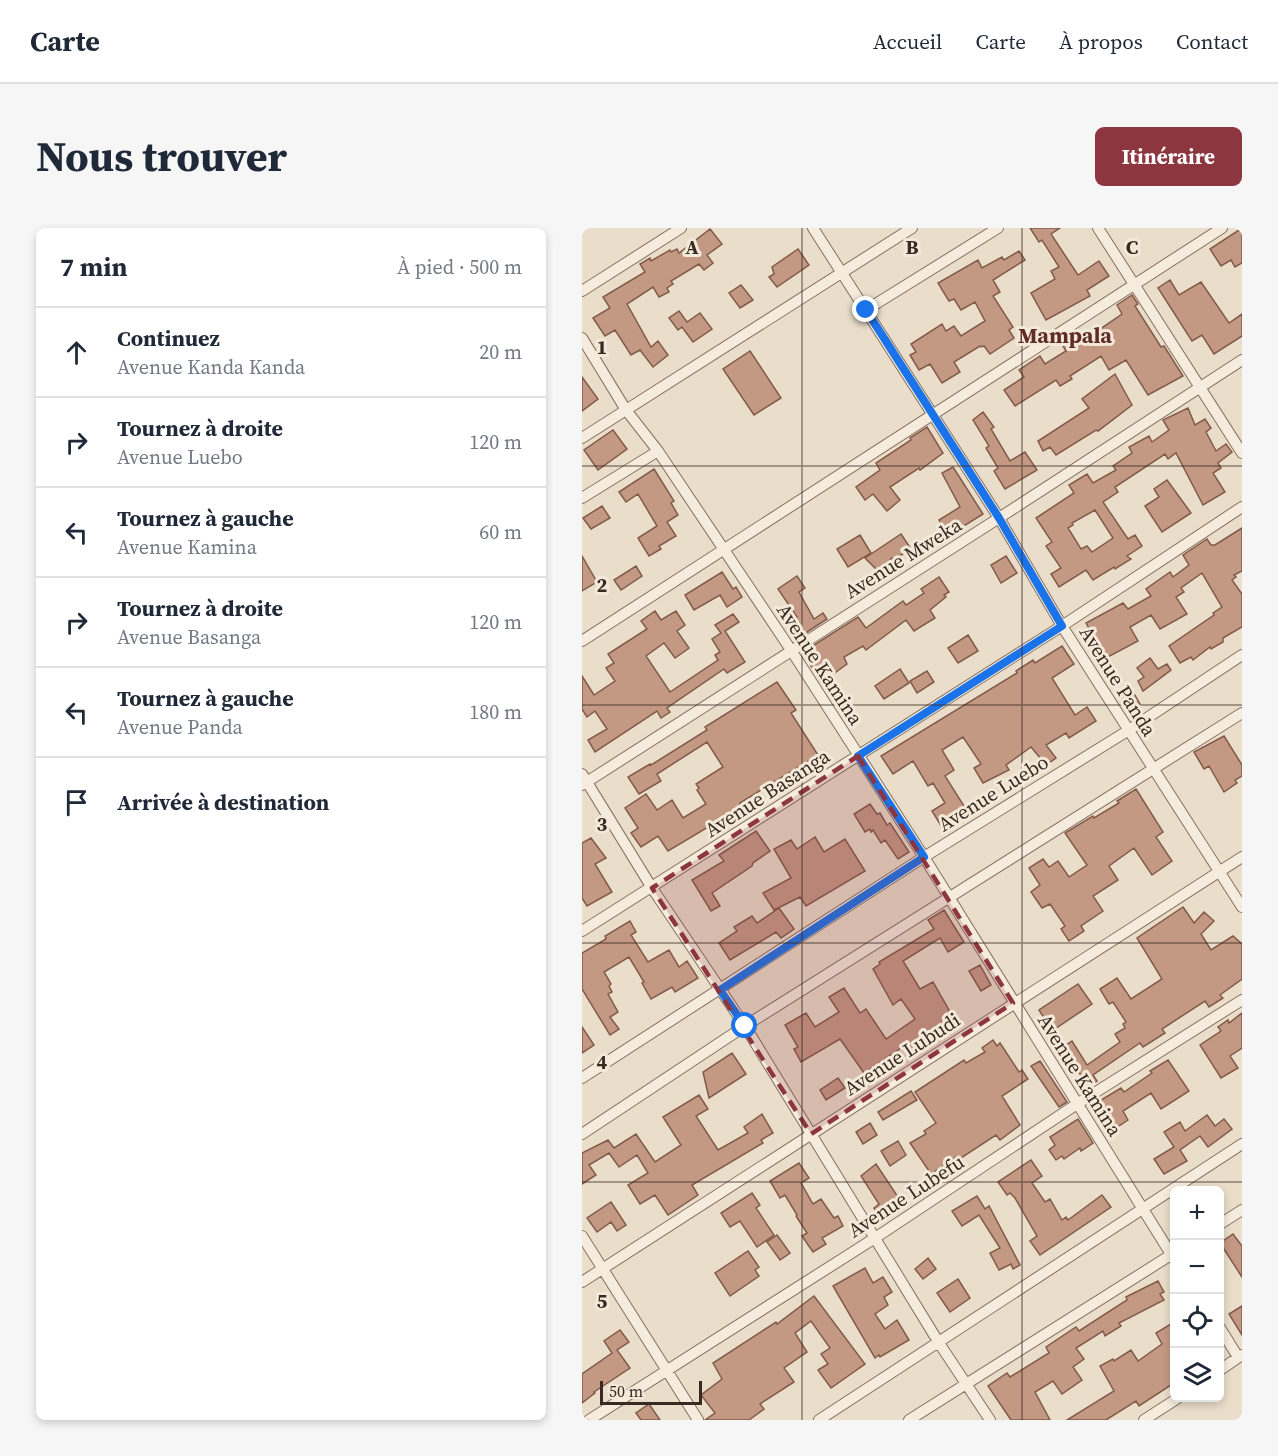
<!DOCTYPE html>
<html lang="fr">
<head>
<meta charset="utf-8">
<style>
	body { margin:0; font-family:"Source Serif 4",serif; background:#f6f6f7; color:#1f2937 }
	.controls { position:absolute; right:18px; bottom:18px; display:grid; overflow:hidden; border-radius:9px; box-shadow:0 3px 9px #0003 }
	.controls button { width:54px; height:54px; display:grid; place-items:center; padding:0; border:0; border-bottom:2px solid #e0e1e3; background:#fff; color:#1f2937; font:30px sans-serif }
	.scale { position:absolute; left:18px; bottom:15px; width:102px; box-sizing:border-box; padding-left:6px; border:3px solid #382a22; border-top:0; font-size:16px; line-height:21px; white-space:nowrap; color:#382a22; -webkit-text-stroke:4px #f3e9d9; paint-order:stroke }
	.stop { position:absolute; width:18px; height:18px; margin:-14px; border:4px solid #1a73e8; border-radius:50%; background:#fff }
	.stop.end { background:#1a73e8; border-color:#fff; box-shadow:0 2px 6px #0008 }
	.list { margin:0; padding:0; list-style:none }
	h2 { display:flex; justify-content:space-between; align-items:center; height:78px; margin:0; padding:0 24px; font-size:26px }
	h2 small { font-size:20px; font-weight:400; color:#747a83 }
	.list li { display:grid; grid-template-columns:39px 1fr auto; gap:18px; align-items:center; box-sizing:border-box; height:90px; padding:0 24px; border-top:2px solid #e0e1e3 }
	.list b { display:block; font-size:22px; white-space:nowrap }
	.list p { margin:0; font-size:20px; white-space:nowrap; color:#747a83 }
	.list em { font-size:20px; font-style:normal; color:#747a83 }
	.icon { flex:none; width:33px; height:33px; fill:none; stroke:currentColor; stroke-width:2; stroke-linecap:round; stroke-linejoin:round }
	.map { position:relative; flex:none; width:660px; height:1192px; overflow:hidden; border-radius:9px }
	header { display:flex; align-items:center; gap:36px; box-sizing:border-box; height:84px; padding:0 30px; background:#fff; border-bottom:2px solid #e0e1e3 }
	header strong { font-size:28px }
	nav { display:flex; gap:33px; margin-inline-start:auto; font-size:21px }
	.intro { display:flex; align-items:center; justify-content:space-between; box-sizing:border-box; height:144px; padding:0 36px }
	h1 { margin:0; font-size:42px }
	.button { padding:15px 27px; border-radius:9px; background:#8e363f; color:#fff; font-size:21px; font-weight:700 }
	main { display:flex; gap:36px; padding:0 36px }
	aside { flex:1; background:#fff; border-radius:9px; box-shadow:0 3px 9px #0003 }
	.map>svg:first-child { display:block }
	.building { fill:#c49984; stroke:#825a49; stroke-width:1.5; fill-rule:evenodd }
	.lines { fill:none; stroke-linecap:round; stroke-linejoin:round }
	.street-casing { stroke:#857160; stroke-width:12 }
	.street { stroke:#f6ecdd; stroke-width:10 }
	.route { stroke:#1a73e8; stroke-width:8 }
	.marked { fill:#8e363f; fill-opacity:0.2; stroke:#8e363f; stroke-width:4.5; stroke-dasharray:12 8; stroke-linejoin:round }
	.grid { fill:none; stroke:#382a22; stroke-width:1.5; stroke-opacity:0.55 }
	.labels { text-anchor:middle; stroke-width:6; stroke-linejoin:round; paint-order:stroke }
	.street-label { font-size:20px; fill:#382a22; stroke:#f3e9d9 }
	.quarter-label { font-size:22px; font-weight:bold; fill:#602d26; stroke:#f3e9d9 }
	.grid-label { font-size:20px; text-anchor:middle; font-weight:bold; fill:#382a22; stroke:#f3e9d9; stroke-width:6; stroke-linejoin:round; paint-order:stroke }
</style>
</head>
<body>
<header>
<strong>Carte</strong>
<nav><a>Accueil</a><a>Carte</a><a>À propos</a><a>Contact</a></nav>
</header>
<div class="intro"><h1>Nous trouver</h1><a class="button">Itinéraire</a></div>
<main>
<aside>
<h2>7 min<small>À pied · 500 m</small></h2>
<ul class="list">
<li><svg class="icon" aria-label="ahead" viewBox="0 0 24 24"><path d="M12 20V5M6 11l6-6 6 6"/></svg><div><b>Continuez</b><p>Avenue Kanda Kanda</p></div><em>20 m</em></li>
<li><svg class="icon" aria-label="right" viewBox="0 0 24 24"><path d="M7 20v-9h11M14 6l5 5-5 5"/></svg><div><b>Tournez à droite</b><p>Avenue Luebo</p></div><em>120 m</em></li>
<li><svg class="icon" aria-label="left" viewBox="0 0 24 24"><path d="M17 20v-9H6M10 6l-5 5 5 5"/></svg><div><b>Tournez à gauche</b><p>Avenue Kamina</p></div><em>60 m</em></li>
<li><svg class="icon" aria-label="right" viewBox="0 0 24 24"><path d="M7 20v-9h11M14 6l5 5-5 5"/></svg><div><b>Tournez à droite</b><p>Avenue Basanga</p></div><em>120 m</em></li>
<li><svg class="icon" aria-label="left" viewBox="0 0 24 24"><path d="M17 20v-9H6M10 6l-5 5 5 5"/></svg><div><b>Tournez à gauche</b><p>Avenue Panda</p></div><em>180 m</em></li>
<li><svg class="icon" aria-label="arrive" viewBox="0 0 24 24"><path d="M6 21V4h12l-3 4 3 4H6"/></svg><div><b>Arrivée à destination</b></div></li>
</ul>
</aside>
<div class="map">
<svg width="660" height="1192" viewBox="0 0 660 1192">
	<rect width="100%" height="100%" fill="#eadeca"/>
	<path class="building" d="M448 0H478L469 6 496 47 517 33 527 48 505 62 508 68 464 92 449 65 473 51 469 43 477 39 460 12 457 14Z
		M660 0V35L653 39 649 32 639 38 628 21Z
		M128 1 140 16 125 27 131 35 122 42 117 36 89 53 91 56 85 60 87 64 77 69 71 59 45 76 69 119 76 113 86 127 71 139 58 122 49 127 33 102 23 108 11 90 28 80 21 69 63 44 58 36 68 30 69 33 88 22 89 24 95 21 97 25Z
		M216 21 227 37 195 59 187 49 192 46 190 39Z
		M437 23 443 32 411 52 418 64 411 68 431 99 427 102 432 110 408 126 402 118 399 119 398 118 372 134 378 144 360 155 348 136 337 142 328 127 334 124 329 116 360 96 364 103 372 98 379 108 403 93 393 74 379 82 372 71 367 73 356 55 396 32 400 40 420 29 422 32Z
		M588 52 597 67 619 54 647 95 660 86V108L632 126 620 107 610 113 576 60Z
		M159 57 171 72 158 80 147 65Z
		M550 67 556 76 553 78 579 119 582 118 601 148 566 167 544 132 527 142 519 128 488 148 490 151 478 158 474 152 433 178 422 162 442 149 437 142 458 128 463 136 484 123 478 113 490 106 496 115 518 101 540 86 535 77Z
		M97 83 105 94 118 85 130 101 111 114 100 99 96 102 87 90Z
		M168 123 199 170 172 187 141 141Z
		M533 146 550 177 516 203 514 202 474 227 468 219 461 223 456 213 507 180 500 171Z
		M0 149 16 171 0 183Z
		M606 180 613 197 623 191 629 200 624 204 634 223 644 216 650 224 636 235 639 240 631 245 643 264 621 277 594 225 586 231 583 226 533 259 536 264 521 274 546 311 553 307 560 318 545 328 549 331 533 341 532 339 511 352 504 342 477 359 469 346 479 340 464 318 470 314 454 290 492 265 487 257 505 246 511 255 534 242 531 238 550 225 547 219 567 208 570 214 587 202 581 192ZM513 282 531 310 510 324 505 318 499 321 486 300 491 297 490 295Z
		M401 184 412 199 409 201 428 233 443 224 455 242 423 261 412 243 416 240 404 220 407 218 391 192Z
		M345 199 361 225 338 242 337 240 308 259 318 272 305 283 291 266 283 272 274 259 298 242 294 235 329 212 328 210Z
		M31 202 45 221 16 242 2 222Z
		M371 239 401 286 366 308 357 292 378 279 360 245Z
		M72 241 92 273 89 275 96 287 85 294 94 308 77 318 79 321 67 328 56 310 75 298 56 266 44 274 37 264Z
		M585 252 609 285 580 304 563 278 577 269 572 261Z
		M20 278 28 290 9 301 1 290Z
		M660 300V343L652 347 654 349 650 352 660 366V399L641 410V414L629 421 628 419 611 432 609 429 598 435 587 418 632 387 631 385 640 379 620 345 599 360 602 364 594 369 605 386 578 401 569 387 548 399 556 413 524 430 504 395 541 375 546 381 569 368 564 361 588 344 591 349 607 337 601 327 625 311 629 317H633Z
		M319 306 329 321 311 332 310 330 296 343 283 330Z
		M278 307 289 325 266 339 255 321Z
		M0 328 15 354 0 363Z
		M424 328 435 345 419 355 409 337Z
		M54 338 60 348 39 362 32 352Z
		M140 344 151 361 154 359 160 369 145 379 138 367 112 382 103 367Z
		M215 348 223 360 217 364 232 391 241 385 245 391 216 410 206 394 215 389 196 361Z
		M357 349 367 364 362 367 364 369 348 382 353 390 332 403 324 392 284 422 281 418 262 429 265 436 239 455 221 424 276 389 284 400 321 373 324 377 342 365 339 361Z
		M73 383 79 392 94 383 103 397 95 403 107 420 93 430 82 415 64 428 88 464 136 432 133 427 138 424 130 411 139 405 133 397 151 386 157 394 143 403 163 434 145 445 142 441 85 480 88 484 79 490 75 483 13 524 6 512 25 501 13 483 5 489 0 481V448L12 467 33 453 24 440 32 435 26 426 65 401 59 393Z
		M386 407 396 423 376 435 366 420Z
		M480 418 492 436 470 450 493 487 505 479 514 493 487 510 484 505 464 517 474 530 464 537 449 519 424 537 427 542 401 555 392 540 399 536 381 509 360 522 372 542 363 548 382 578 379 580 384 587 361 601 350 583 363 575 351 555 346 558 331 533 311 546 299 528 435 445 434 443 451 432 453 435Z
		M568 430 576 441 585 436 589 442 561 463 556 453 562 449 555 440Z
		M318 441 327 455 302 471 293 458Z
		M345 443 352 454 335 465 328 453Z
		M195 454 214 482 209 485 236 527 158 575 163 582 129 604 126 599 86 623 76 608 59 619 49 605 56 600 43 580 64 566 75 582 90 572 101 590 124 576 115 562 117 560 114 556 141 539 125 514 75 546 79 553 57 566 46 549 68 536 69 537 125 502 123 499Z
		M550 462 558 476 548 482 540 468Z
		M642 508 660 537V548L653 552 655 555 642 564 627 538 622 541 612 524Z
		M554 561 581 604 574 609 590 633 570 647 552 620 527 638 536 652 511 668 521 683 499 698 502 703 487 713 479 701 483 698 468 676 460 680 449 664 458 657 447 640 461 631 467 639 476 633 487 649 505 637 483 605 511 588 512 590 537 575 535 573Z
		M288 576 295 586 298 585 305 597 308 595 327 624 316 631 303 612 299 615 291 602 289 604 288 601 283 604 272 586Z
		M174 603 188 623 171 635 170 638 130 665 138 678 129 683 110 652 142 633 137 627Z
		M233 609 242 624 263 611 283 643 224 678 218 669 192 682 181 665 209 650 192 621 209 612 215 621Z
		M9 610 24 630 13 636 30 664 5 678 0 670V615Z
		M601 679 612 695 622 684 632 693 619 706 629 722 651 708 660 716V751L638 767 641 770 627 779 623 773 580 801 583 805 561 819 558 815 511 847 515 853 506 859 481 819 490 813 505 837 538 814 533 806 543 800 541 796 544 794 531 774 527 776 518 761 535 750 549 771 580 751 555 710Z
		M197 680 212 701 199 710 194 704 148 732 137 715 155 703 152 699 170 688 175 695Z
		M362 682 382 714 366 724 358 710 321 733 338 761 351 754 371 789 348 803 339 810 341 813 329 822 325 816 282 845 258 811 219 834 212 821 216 819 203 797 224 785 233 799 257 784 247 769 262 760 278 785 284 781 304 811 333 791 319 771 311 777 291 741 298 736 297 734 352 701 346 692Z
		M48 693 54 704 49 707 66 734 87 722 97 739 105 733 116 750 93 764 90 759 69 771 60 755 62 754 47 729 22 744 29 756 27 758 30 764 26 766 36 784 28 789 37 801 28 807 0 761V725L24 711 23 708Z
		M398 737 409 757 399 763 387 743Z
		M496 756 510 776 470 803 457 782Z
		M660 785V820L648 828 656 840 639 850 618 817 639 803 636 799 646 792 647 795Z
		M0 799 12 817 0 825Z
		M411 812 415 818 418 815 437 844 440 842 446 851 420 868 438 897 418 912 414 907 376 932 374 929 349 946 328 915 344 906 342 903 354 895 333 864 382 832 384 835 403 824 400 820Z
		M150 825 164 846 127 870 121 844Z
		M586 832 607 863 579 881 569 865 541 883 546 892 534 900 519 872 539 860 542 864 570 845 568 843Z
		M458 833 485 874 477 879 449 838Z
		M256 850 263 860 244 872 238 862Z
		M329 863 335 872 301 892 296 884Z
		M117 867 126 881 114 888 136 922 166 905 162 899 180 886 191 905 179 912 181 915 110 957 116 967 86 987 73 967 58 976 46 957 66 945 55 927 37 939 27 925 7 937 14 947 0 956V925L26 912 32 920 54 906 73 934 99 917 81 889Z
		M625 887 633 898 642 891 650 901 626 919 618 908 598 922 605 933 582 946 572 931 592 919 582 904 598 894 603 903Z
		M496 891 511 915 499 923 498 920 482 931 480 928 474 932 467 922 473 917 468 909Z
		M288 895 295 907 281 916 274 904Z
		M316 913 324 927 308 938 299 923Z
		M449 932 460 948 450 955 463 974 468 971 480 992 484 989 486 992 520 967 529 979 458 1027 448 1013 455 1008 433 970 428 965 425 967 416 954Z
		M217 935 227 950 219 955 231 976 239 971 252 990 256 988 261 998 240 1010 244 1016 231 1024 220 1008 225 1005 214 988 215 987 203 967 198 970 188 953Z
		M294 936 316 969 307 975 313 985 305 991 302 987 299 989 292 980 297 976 279 948Z
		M170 965 178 977 174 980 192 1007 175 1019 158 993 148 999 139 985Z
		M395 968 403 981 407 978 438 1037 431 1041 429 1036 417 1042 408 1025 418 1020 397 987 380 998 370 983Z
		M29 974 44 997 35 1003 29 994 15 1004 5 990Z
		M651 1006 660 1018V1049L638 1015Z
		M195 1007 208 1025 198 1032 185 1014Z
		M166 1023 177 1039 173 1042 177 1048 148 1068 133 1045Z
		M346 1030 354 1041 341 1051 333 1041Z
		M283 1040 291 1055 301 1049 310 1064 302 1069 306 1077 293 1086 303 1101 315 1092 327 1112 298 1129 297 1127 293 1130 251 1058Z
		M376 1051 388 1070 368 1084 355 1065Z
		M576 1053 582 1064 578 1066 582 1072 537 1095 539 1098 523 1108 521 1103 494 1120 502 1131 491 1139 500 1152 480 1166 471 1153 453 1164 468 1192H429L406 1158 425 1145 428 1149 467 1125 464 1119 494 1099 497 1103 545 1072 544 1069Z
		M232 1068 283 1136 249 1160 236 1142 246 1136 239 1126 248 1120 229 1093 213 1105 225 1124 202 1140 212 1154 178 1176 182 1181 167 1192H123L133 1185 119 1167 140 1151 131 1135 194 1094 195 1096Z
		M660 1078V1107L647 1086Z
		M592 1094V1155L557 1178 554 1173 524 1192H485L532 1163 518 1138 531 1131 532 1133 549 1122 556 1133 580 1116 574 1105Z
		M38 1102 47 1114 35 1122 48 1140 12 1164 13 1165 0 1175V1146L30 1125 22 1113Z
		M67 1176 78 1192H59L54 1185Z"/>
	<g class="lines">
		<defs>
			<path id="street" d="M231 0 417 290 480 398 660 679
				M516 0 660 225
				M0 63 99 0
				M284 82 416 0
				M0 110 44 182 76 223 209 422 342 629 592 1031
				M0 210 330 0
				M0 270 76 223
				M0 413 640 0
				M0 546 70 660 163 798 357 1115 408 1192
				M0 557 417 290 660 132
				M0 703 480 398 660 279
				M0 850 342 629 547 502 660 427
				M0 906 163 798 660 485
				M638 996 660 982
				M0 1008 116 1192
				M0 1054 660 629
				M638 1100 656 1129
				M638 1142 660 1127
				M7 1192 293 1010 495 876 660 772
				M237 1192 660 916
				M327 1192 592 1025
				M562 1192 596 1170"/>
		</defs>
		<use href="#street" class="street-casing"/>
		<use href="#street" class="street"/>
	</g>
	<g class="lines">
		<path class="route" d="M163 798 138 762 342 629 276 528 480 398 417 290 284 82"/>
	</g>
	<path class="marked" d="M276 528 431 775 229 906 70 660Z"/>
	<path class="grid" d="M220 0V1192M440 0V1192M0 238H660M0 477H660M0 715H660M0 954H660"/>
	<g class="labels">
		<g class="street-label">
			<text transform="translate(321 330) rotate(-32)" y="7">Avenue Mweka</text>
			<text transform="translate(238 436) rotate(57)" y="7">Avenue Kamina</text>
			<text transform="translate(536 453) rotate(58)" y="7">Avenue Panda</text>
			<text transform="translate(185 565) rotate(-33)" y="7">Avenue Basanga</text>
			<text transform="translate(411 565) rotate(-32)" y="7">Avenue Luebo</text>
			<text transform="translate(320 826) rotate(-33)" y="7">Avenue Lubudi</text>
			<text transform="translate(498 847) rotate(58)" y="7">Avenue Kamina</text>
			<text transform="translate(324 968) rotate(-33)" y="7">Avenue Lubefu</text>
		</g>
		<g class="quarter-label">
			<text x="483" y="115">Mampala</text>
		</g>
	</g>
	<g class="grid-label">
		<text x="110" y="26">A</text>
		<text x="330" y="26">B</text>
		<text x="550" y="26">C</text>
		<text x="20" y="126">1</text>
		<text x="20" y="364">2</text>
		<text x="20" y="603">3</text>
		<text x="20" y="841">4</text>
		<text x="20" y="1080">5</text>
	</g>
</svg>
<div class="controls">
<button>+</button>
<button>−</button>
<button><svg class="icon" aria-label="locate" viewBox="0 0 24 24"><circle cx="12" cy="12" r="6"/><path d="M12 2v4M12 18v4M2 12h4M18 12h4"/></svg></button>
<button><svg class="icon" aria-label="layers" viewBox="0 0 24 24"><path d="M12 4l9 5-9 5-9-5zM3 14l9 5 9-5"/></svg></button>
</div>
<div class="scale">50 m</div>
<div class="stop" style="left:163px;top:798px"></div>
<div class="stop end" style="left:284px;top:82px"></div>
</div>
</main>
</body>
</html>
